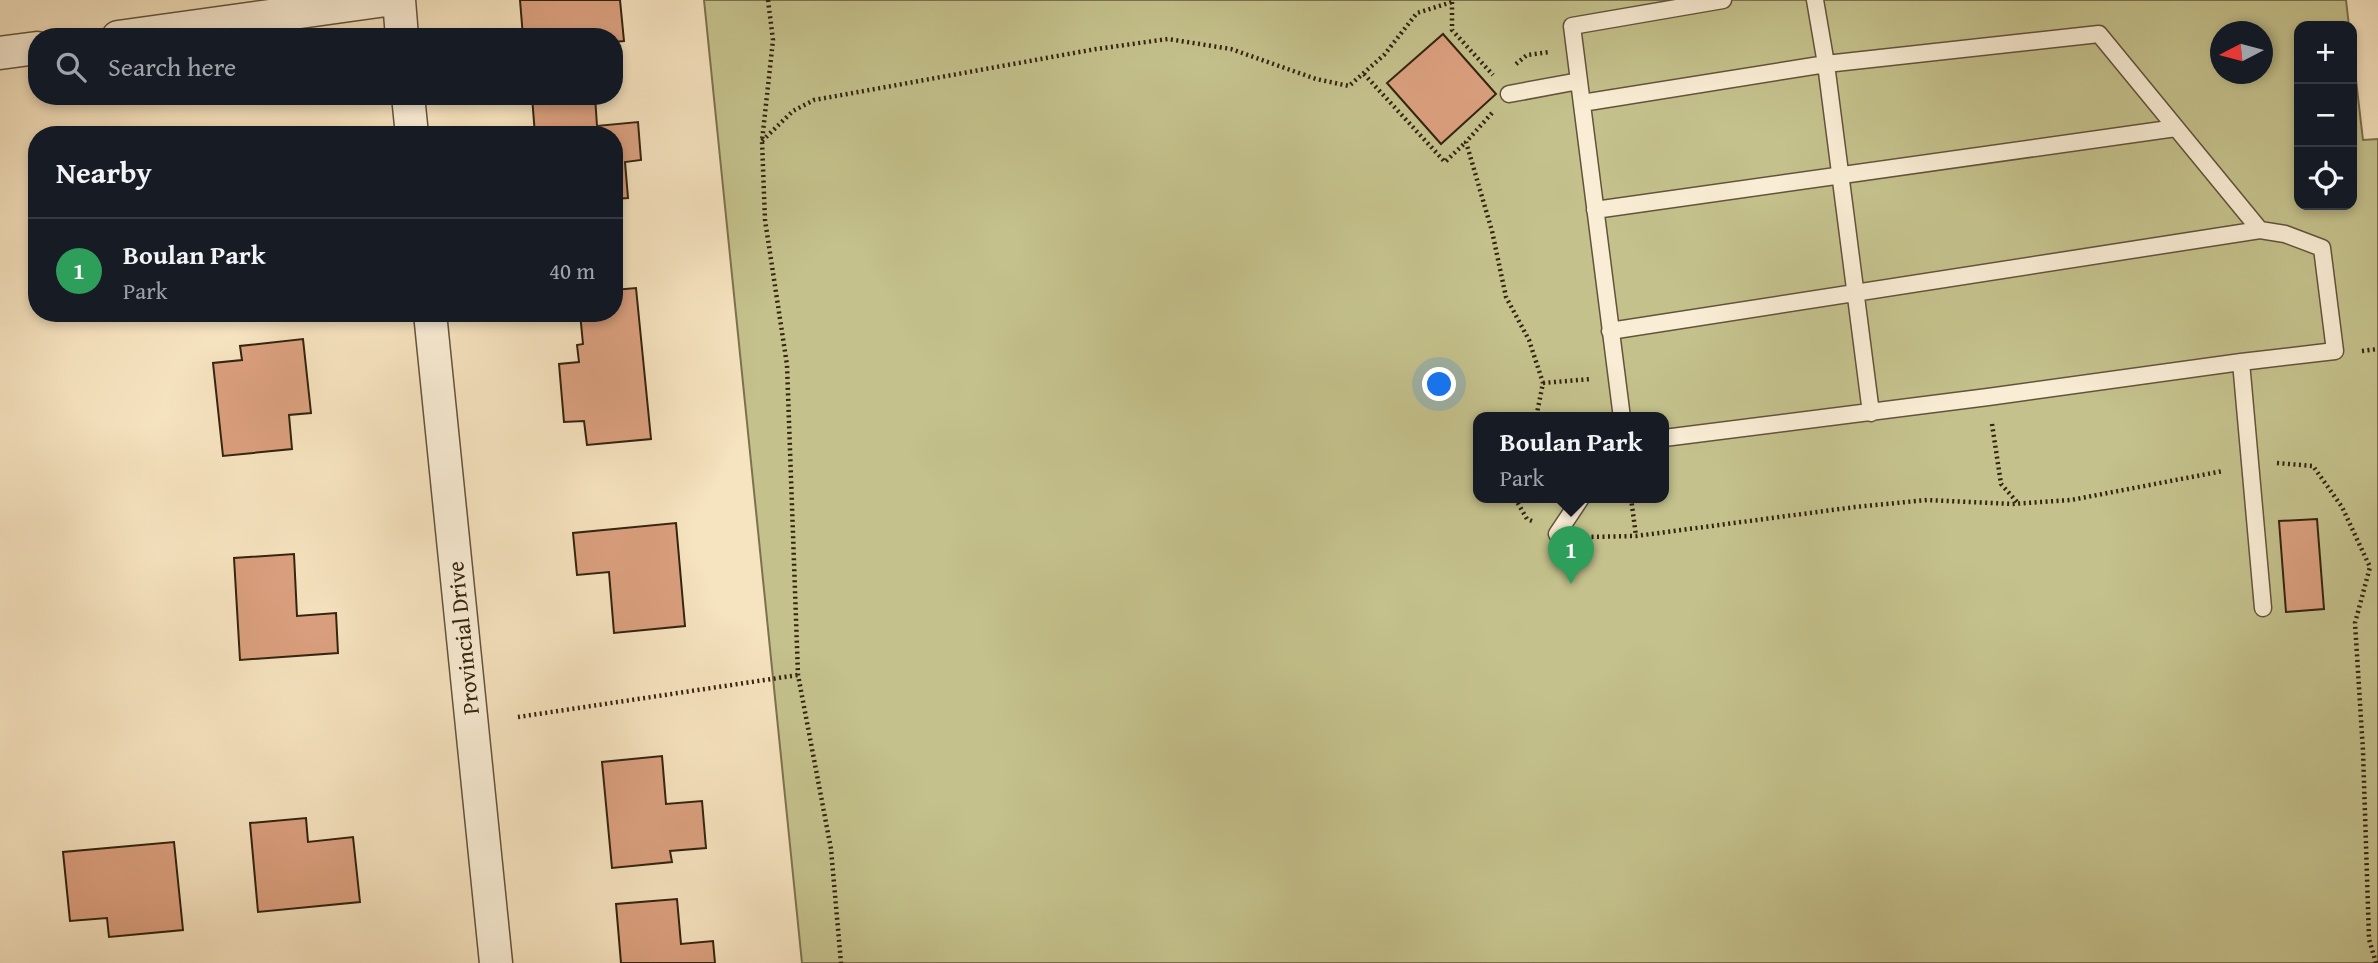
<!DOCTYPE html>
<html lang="en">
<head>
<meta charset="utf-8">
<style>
	body { margin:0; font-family:"Gentium Book Plus",serif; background:#20242c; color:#f1f3f6 }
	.controls { position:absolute; right:21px; top:21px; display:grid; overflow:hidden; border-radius:14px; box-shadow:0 4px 10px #0003 }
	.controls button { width:63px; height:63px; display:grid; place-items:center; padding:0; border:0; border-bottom:2px solid #363941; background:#171b24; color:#f1f3f6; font:35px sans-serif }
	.compass { position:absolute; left:2210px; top:21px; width:63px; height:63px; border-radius:50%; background:#171b24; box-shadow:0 4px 10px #0003; rotate:264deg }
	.you { position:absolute; left:1440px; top:385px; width:24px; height:24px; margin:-18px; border:5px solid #fff; border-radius:50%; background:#1a73e8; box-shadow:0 0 0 10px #1a73e833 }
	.badge { display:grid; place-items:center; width:46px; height:46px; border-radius:50%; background:#0b8043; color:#fff; font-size:23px; font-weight:700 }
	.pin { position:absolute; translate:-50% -58px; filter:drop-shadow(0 2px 4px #0008) }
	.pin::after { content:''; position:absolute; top:37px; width:24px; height:21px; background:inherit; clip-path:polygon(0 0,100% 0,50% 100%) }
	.popup { position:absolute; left:1473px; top:412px; width:196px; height:91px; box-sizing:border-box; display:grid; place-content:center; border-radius:14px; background:#171b24; filter:drop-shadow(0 2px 5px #0005); font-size:23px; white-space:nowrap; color:#9ea1a6 }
	.popup b { font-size:26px; color:#f1f3f6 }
	.popup::after { content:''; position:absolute; left:50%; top:100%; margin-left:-14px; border:14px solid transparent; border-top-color:#171b24 }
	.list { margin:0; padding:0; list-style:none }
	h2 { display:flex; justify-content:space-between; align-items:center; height:91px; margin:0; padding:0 28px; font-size:30px }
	h2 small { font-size:23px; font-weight:400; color:#9ea1a6 }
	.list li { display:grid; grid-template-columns:46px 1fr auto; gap:21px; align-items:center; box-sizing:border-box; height:105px; padding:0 28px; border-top:2px solid #363941 }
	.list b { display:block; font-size:26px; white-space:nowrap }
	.list p { margin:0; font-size:23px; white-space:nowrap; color:#9ea1a6 }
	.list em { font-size:23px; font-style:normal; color:#9ea1a6 }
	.icon { flex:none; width:38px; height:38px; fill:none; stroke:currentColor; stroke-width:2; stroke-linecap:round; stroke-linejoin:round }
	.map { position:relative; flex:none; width:2378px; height:963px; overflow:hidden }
	.search { position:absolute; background:#171b24; box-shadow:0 4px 10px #0003; left:28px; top:28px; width:595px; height:77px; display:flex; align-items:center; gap:18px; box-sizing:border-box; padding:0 24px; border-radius:28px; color:#9ea1a6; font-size:26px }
	.panel { position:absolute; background:#171b24; box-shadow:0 4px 10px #0003; left:28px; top:126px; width:595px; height:196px; border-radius:28px }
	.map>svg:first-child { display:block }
	.green { fill:#c4c18c; stroke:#7c724e; stroke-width:2; fill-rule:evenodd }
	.building { fill:#dba07f; stroke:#33230f; stroke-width:2 }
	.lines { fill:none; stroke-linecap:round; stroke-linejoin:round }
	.service-casing { stroke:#64533b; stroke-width:19 }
	.minor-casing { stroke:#64533b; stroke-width:35 }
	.path { stroke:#33230f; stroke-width:4.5; stroke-dasharray:2 3.5; stroke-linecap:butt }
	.service { stroke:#f9edd5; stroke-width:16 }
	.minor { stroke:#f9edd5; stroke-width:32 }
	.labels { text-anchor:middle; stroke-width:5; stroke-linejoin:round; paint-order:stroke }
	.street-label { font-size:23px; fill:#33230f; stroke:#f9edd5 }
</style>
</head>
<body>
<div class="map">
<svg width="2378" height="963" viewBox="0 0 2378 963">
	<rect width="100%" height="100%" fill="#f6e3bf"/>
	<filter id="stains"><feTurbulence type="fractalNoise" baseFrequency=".00286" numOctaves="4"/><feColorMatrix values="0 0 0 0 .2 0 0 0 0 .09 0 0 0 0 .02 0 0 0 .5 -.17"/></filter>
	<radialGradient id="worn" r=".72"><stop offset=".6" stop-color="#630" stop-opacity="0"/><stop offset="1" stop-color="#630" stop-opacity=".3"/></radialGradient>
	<path class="green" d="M704 0H2346L2349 26H2299V205H2352V46L2363 140 2378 139V963H802ZM2220 32H2262V74H2220ZM1478 418H1664V498H1478Z"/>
	<path class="building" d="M520 0H620L624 41 614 42V37H523Z
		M1443 34 1496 94 1441 144 1387 83Z
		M532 96H595L597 126 638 122 641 160 625 162 628 198 614 199V135H535Z
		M37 181V212L33 182Z
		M636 288 651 439 587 445 584 421 564 422 559 364 579 362 577 345 583 344 580 313H614V290Z
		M303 339 311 413 289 415 292 449 223 456 213 363 242 360 240 346Z
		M2317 519 2324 609 2286 612 2279 521Z
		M676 523 685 626 614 633 609 572 577 575 573 533Z
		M294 554 297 616 336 613 338 653 240 660 234 558Z
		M662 756 666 804 702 801 706 848 670 851 672 862 612 868 602 762Z
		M306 818 308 842 353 837 360 902 258 912 250 823Z
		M174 842 183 930 109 937 107 918 70 921 63 852Z
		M677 899 681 944 713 941 715 963H621L616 904Z"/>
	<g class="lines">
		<defs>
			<path id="service" d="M1815 0 1826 64 1871 413
				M1509 94 1579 81
				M1582 103 1826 64 2099 34 2260 230 2285 234 2322 248 2335 351 2241 362 1988 397 1664 438
				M1595 210 2176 128
				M1610 331 2260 230
				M2241 362 2263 608
				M1622 418 1572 26 1723 0
				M1557 534 1581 498"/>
			<path id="minor" d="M399 0 402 37
				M118 37 386 0
				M0 53 37 48
				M408 96 412 135
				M430 313 496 963"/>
		</defs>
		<use href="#service" class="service-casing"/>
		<use href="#minor" class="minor-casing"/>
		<path class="path" d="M768 0 773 40 762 141 765 220 787 365 798 675 831 849 841 963
			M1452 2V30L1493 75
			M1516 64 1527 55 1550 52
			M1364 74 1445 162 1466 142
			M1492 113 1466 142 1492 231 1506 297 1529 340 1543 383 1536 418
			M762 141 793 111 814 100 1096 49 1168 39 1231 49 1316 79 1349 86 1384 55 1417 13 1452 2
			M2362 351 2378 349
			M1543 383 1591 379
			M1992 424 2001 484 2018 503
			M2277 463 2313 466 2342 507 2370 567 2355 623 2363 751 2369 939 2376 963
			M1515 498 1527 519 1532 521
			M1631 498 1636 536
			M1586 537 1636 536 1855 507 1927 500 2012 504 2071 500 2223 471
			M518 717 798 675"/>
		<use href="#service" class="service"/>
		<use href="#minor" class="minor"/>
	</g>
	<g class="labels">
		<g class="street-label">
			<text transform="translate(463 638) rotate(-96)" y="8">Provincial Drive</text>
		</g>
	</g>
	<rect width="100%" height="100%" filter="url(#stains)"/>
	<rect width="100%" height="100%" fill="url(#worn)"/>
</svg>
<div class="controls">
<button>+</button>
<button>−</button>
<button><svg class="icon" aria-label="locate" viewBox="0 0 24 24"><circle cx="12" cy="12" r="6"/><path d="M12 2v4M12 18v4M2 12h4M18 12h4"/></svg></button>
</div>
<svg class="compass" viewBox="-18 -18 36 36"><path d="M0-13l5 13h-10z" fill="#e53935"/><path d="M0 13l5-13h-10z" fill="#9ea1a6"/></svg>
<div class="you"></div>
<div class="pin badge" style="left:1571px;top:584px;background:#2e9e5b">1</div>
<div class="popup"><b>Boulan Park</b>Park</div>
<div class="search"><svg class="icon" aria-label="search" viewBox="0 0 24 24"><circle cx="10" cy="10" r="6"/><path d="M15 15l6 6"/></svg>Search here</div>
<section class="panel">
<h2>Nearby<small></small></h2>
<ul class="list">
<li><span class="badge" style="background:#2e9e5b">1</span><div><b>Boulan Park</b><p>Park</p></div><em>40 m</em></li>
</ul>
</section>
</div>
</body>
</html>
